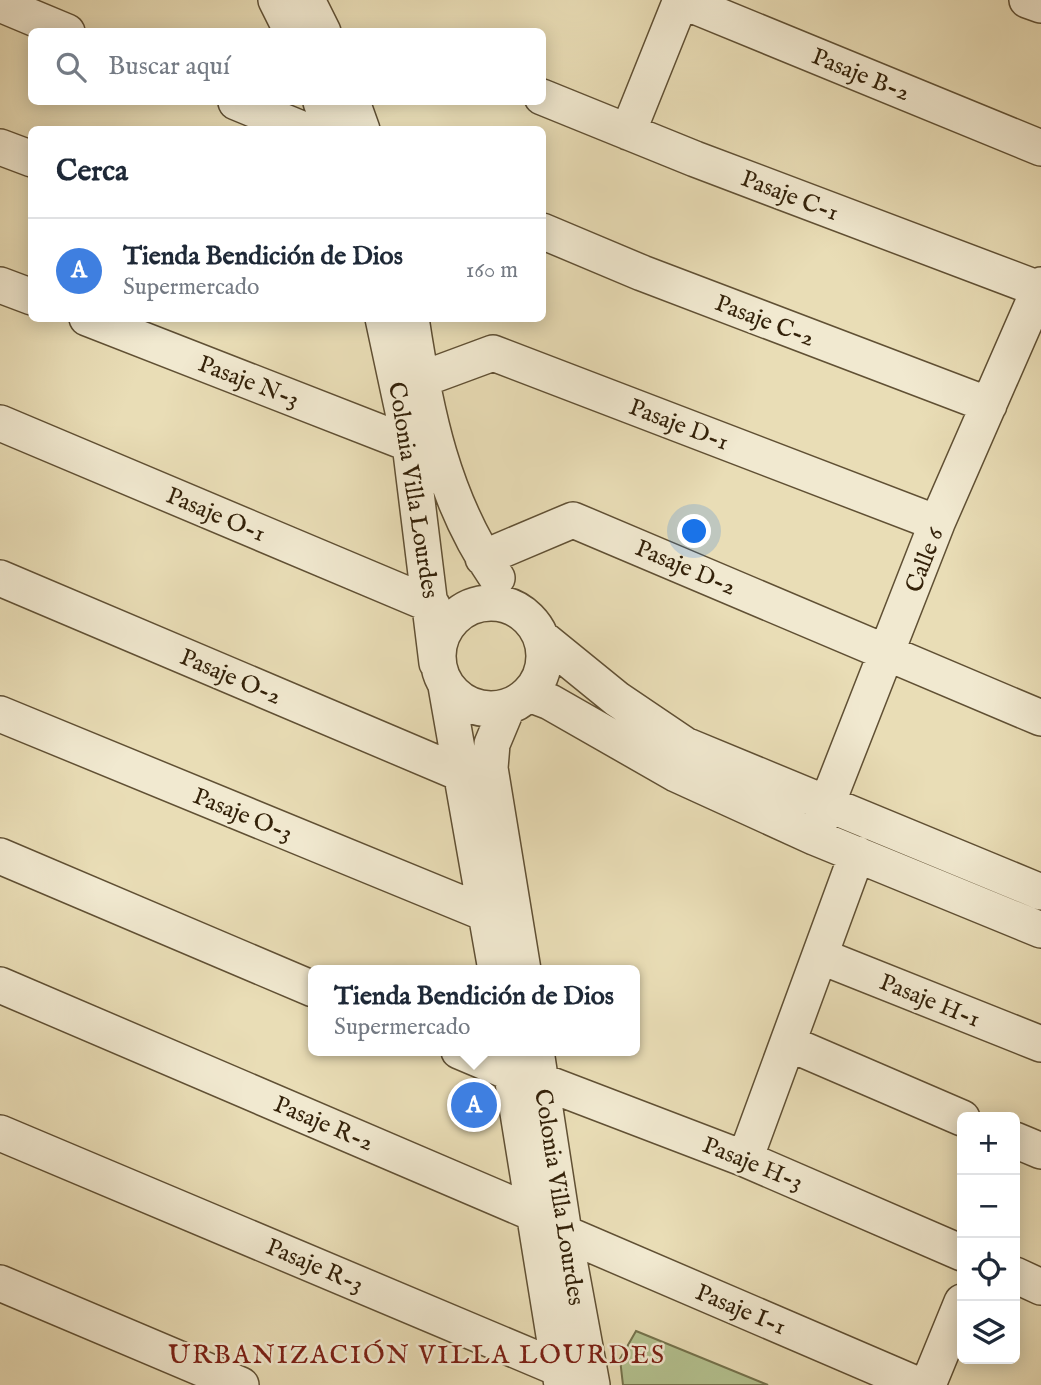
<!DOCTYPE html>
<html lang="es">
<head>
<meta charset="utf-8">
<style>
	body { margin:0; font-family:"IM FELL English",serif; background:#f6f6f7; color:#1f2937 }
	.controls { position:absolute; right:21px; bottom:21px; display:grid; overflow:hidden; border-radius:10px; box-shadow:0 4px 18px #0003 }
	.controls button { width:63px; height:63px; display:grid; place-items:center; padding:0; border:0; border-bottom:2px solid #e0e1e3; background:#fff; color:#1f2937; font:35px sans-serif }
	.you { position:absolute; left:695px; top:532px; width:24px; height:24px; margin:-18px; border:5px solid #fff; border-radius:50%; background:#1a73e8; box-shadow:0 0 0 10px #1a73e833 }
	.badge { display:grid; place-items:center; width:46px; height:46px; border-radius:50%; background:#111827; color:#fff; font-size:23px; font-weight:700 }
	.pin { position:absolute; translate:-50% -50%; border:4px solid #fff; box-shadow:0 2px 7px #0006 }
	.popup { position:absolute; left:308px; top:965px; width:332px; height:91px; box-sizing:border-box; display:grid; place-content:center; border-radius:10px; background:#fff; filter:drop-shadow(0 2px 5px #0005); font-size:23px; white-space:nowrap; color:#747a83 }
	.popup b { font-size:26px; color:#1f2937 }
	.popup::after { content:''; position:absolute; left:50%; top:100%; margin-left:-14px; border:14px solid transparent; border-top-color:#fff }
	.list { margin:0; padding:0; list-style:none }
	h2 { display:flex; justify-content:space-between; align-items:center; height:91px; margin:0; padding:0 28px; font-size:30px }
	h2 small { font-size:23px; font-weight:400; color:#747a83 }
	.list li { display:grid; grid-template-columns:46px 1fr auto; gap:21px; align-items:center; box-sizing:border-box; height:105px; padding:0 28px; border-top:2px solid #e0e1e3 }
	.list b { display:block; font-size:26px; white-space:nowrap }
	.list p { margin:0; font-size:23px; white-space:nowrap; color:#747a83 }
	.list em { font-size:23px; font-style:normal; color:#747a83 }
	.icon { flex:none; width:38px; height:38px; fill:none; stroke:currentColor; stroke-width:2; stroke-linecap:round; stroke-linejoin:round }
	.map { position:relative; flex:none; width:1041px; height:1385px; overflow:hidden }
	.search { position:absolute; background:#fff; box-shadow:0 4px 18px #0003; left:28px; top:28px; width:518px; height:77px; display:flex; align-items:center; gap:18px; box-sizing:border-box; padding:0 24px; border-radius:10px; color:#747a83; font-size:26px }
	.panel { position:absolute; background:#fff; box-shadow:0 4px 18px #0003; left:28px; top:126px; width:518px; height:196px; border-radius:10px }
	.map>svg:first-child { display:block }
	.green { fill:#b4c290; stroke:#74724c; stroke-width:2 }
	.building { fill:#cf9376; stroke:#332109; stroke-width:2 }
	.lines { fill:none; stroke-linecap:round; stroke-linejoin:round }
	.minor-casing { stroke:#605034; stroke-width:38 }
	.minor { stroke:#f1e9d0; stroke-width:35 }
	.labels { text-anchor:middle; stroke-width:5; stroke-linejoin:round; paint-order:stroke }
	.street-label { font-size:24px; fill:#332109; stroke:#f1e9d0 }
	.neighbourhood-label { font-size:26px; letter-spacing:2px; fill:#7a1f14; stroke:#f1e9d0 }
</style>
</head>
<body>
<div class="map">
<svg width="1041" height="1385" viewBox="0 0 1041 1385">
	<rect width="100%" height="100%" fill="#e9ddb6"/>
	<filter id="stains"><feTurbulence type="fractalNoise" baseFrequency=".00286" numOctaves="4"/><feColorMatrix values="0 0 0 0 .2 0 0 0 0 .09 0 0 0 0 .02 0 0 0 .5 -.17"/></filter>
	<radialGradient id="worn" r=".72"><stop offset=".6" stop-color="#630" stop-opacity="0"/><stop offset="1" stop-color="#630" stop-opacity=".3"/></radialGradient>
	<path class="green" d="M636 1331 768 1385H623L620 1359Z"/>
	<path class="building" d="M472 1089 484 1097 488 1123 458 1113Z"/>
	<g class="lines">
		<defs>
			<path id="minor" d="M276 0 292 32
				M307 0 323 32
				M680 0 1041 148
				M1027 0 1041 5
				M0 4 67 32
				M542 97 695 159 1039 289
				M236 102 304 130
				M321 102 332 130
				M352 102 362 130
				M628 132 681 0
				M0 147 32 159
				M542 231 642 273 989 405
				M0 285 32 297
				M87 318 410 444
				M383 318 410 444 437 663
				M411 318C425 411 443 500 497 578
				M420 380 493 353 937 523
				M0 423 432 605
				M483 558 573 520 1041 718
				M0 578 462 774
				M438 656a53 53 0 1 1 106 0a53 53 0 1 1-106 0Z
				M542 638 617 699 685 745 1041 892
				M446 686 496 970
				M529 694 550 702 676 774 814 837 1041 930
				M507 708 492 744 490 768 523 970
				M0 714 487 914
				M814 837 937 523 1041 285
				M0 856 313 989
				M820 956 1041 1044
				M0 985 535 1214
				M788 1043 962 1118
				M459 1051 511 1073
				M508 1051 562 1385
				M536 1051 564 1233 592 1385
				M541 1081 745 1159 962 1253
				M0 1133 558 1368
				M1015 1140 1041 1151
				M745 1159 857 854
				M564 1233 918 1385
				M1015 1275 1041 1287
				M0 1283 241 1385
				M928 1385 962 1302"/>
		</defs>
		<use href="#minor" class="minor-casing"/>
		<use href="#minor" class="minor"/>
	</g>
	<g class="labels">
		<g class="street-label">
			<text transform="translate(861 74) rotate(22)" y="8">Pasaje B-2</text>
			<text transform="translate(790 195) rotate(21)" y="8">Pasaje C-1</text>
			<text transform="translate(765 320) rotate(21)" y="8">Pasaje C-2</text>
			<text transform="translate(249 381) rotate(21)" y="8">Pasaje N-3</text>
			<text transform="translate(679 424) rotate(21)" y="8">Pasaje D-1</text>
			<text transform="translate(414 490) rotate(81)" y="8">Colonia Villa Lourdes</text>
			<text transform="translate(216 514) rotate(23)" y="8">Pasaje O-1</text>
			<text transform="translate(924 560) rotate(-69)" y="8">Calle 6</text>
			<text transform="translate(686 567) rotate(23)" y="8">Pasaje D-2</text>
			<text transform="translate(231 676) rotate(23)" y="8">Pasaje O-2</text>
			<text transform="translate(243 814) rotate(22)" y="8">Pasaje O-3</text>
			<text transform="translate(930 1000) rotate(22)" y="8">Pasaje H-1</text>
			<text transform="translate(324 1123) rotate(23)" y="8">Pasaje R-2</text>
			<text transform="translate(753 1163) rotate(22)" y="8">Pasaje H-3</text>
			<text transform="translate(560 1197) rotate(81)" y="8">Colonia Villa Lourdes</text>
			<text transform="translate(315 1265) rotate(23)" y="8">Pasaje R-3</text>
			<text transform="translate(741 1309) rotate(23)" y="8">Pasaje I-1</text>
		</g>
		<g class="neighbourhood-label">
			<text x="417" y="1363">URBANIZACIÓN VILLA LOURDES</text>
		</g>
	</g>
	<rect width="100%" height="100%" filter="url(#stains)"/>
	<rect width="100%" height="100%" fill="url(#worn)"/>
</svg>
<div class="controls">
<button>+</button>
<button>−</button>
<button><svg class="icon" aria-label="locate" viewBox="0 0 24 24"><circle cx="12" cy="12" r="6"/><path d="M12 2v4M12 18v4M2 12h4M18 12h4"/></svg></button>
<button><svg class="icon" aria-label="layers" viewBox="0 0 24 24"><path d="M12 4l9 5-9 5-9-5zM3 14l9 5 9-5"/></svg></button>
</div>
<div class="you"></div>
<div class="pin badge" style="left:474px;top:1105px;background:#3f7fe0">A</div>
<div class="popup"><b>Tienda Bendición de Dios</b>Supermercado</div>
<div class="search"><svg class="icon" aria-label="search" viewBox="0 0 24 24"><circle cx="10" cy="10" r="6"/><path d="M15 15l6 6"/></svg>Buscar aquí</div>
<section class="panel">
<h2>Cerca<small></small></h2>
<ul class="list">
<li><span class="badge" style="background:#3f7fe0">A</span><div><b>Tienda Bendición de Dios</b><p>Supermercado</p></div><em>160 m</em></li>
</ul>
</section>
</div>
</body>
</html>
